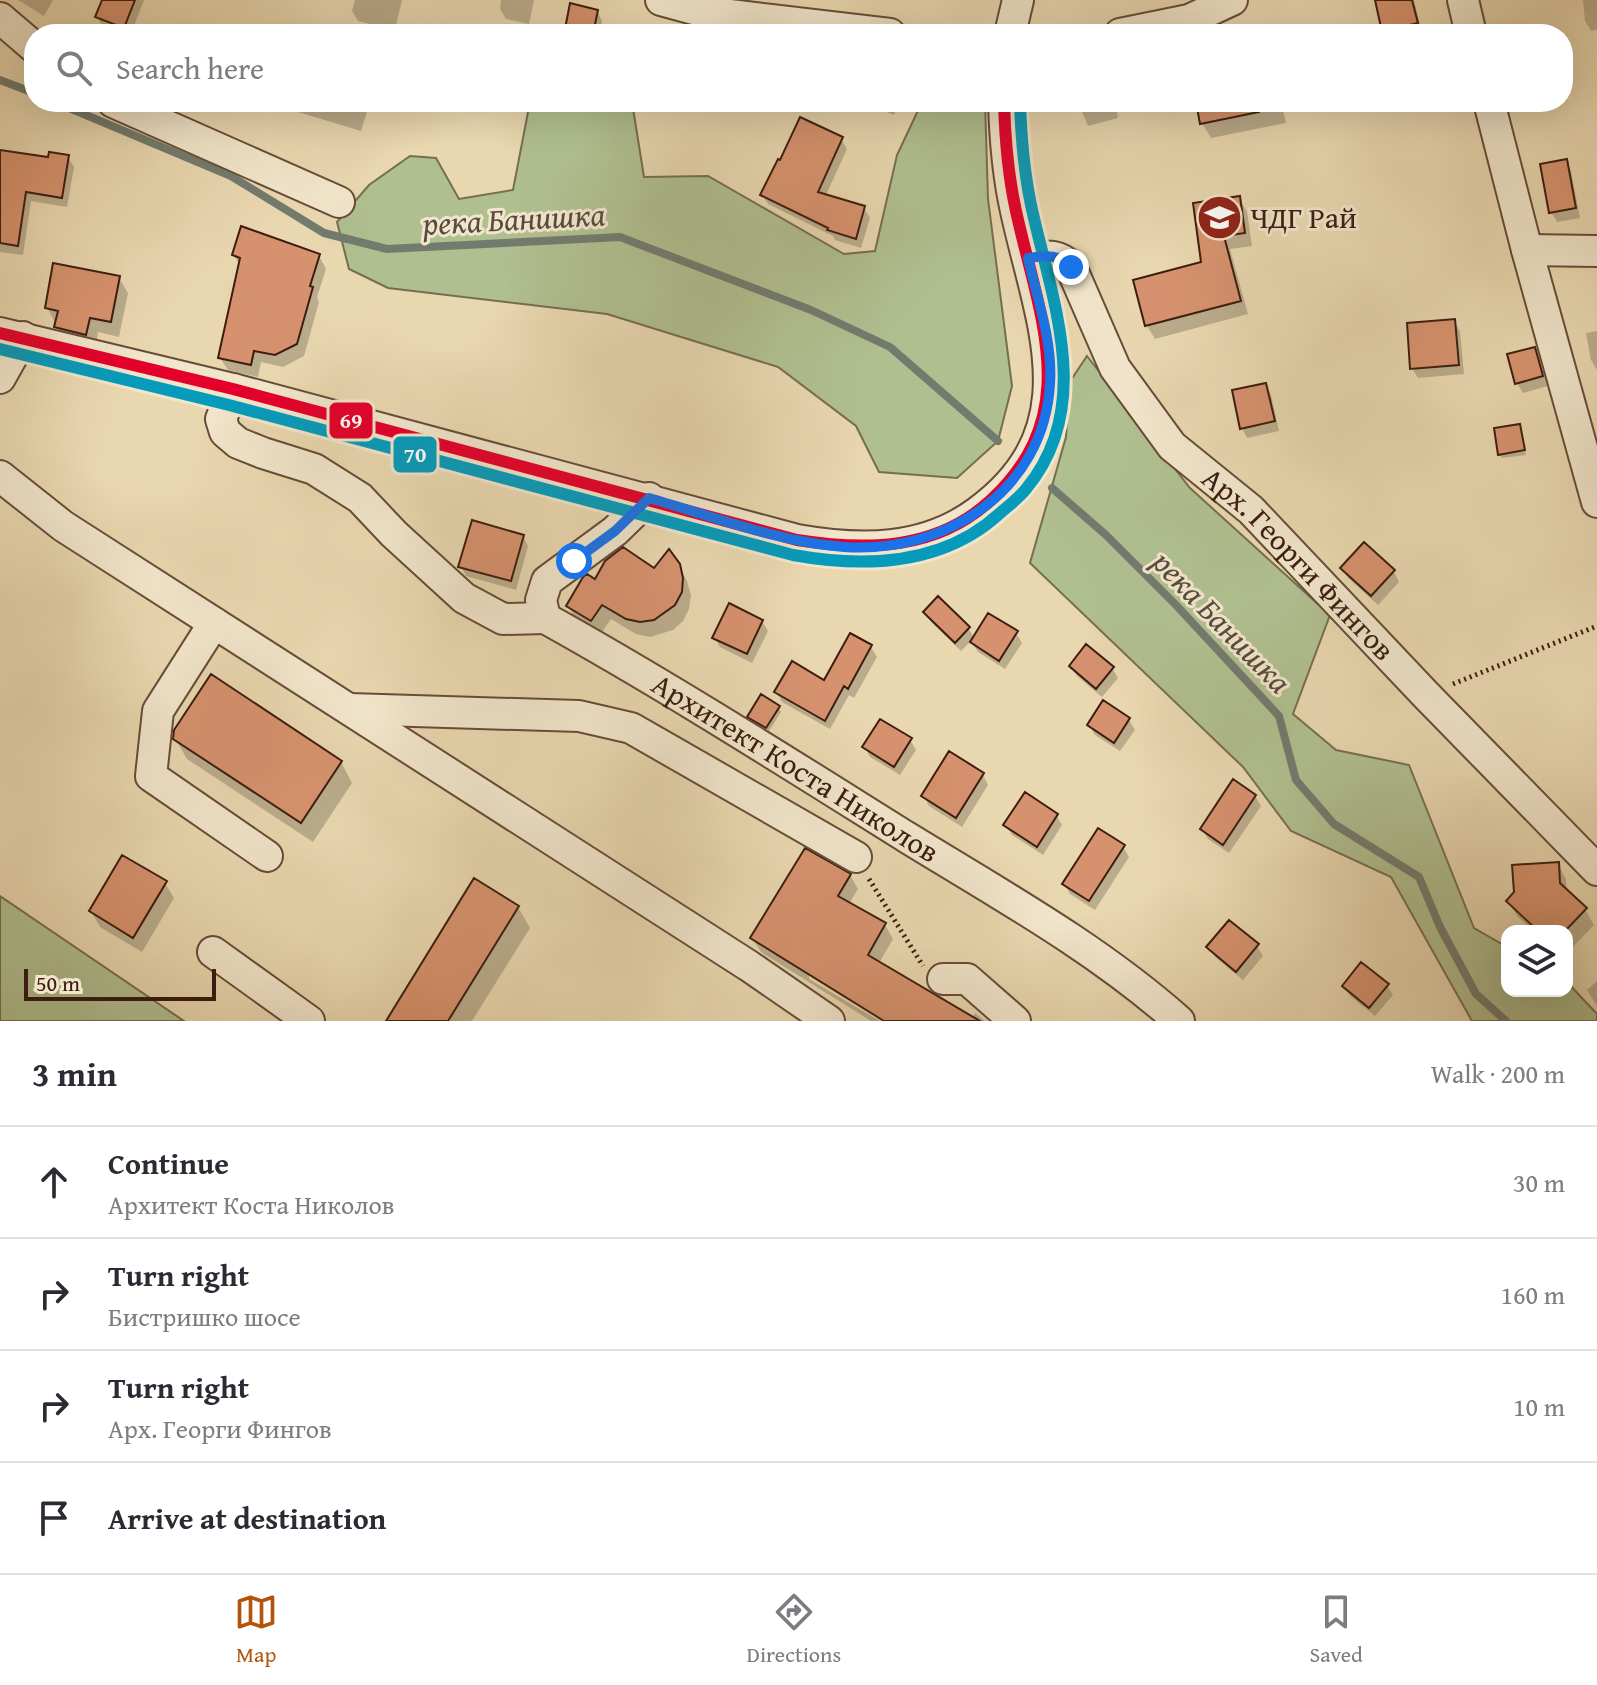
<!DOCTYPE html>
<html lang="en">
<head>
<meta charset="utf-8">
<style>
	body { margin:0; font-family:"Gentium Book Plus",serif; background:#f7f7f7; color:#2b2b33 }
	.controls { position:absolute; right:24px; bottom:24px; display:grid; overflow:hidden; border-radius:16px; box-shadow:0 8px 32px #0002 }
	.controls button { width:72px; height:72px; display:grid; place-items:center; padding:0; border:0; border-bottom:2px solid #e1e1e2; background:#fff; color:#2b2b33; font:40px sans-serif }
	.scale { position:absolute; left:24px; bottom:20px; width:192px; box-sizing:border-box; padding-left:8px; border:4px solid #3c1d10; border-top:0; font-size:22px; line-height:28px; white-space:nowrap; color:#3c1d10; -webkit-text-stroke:6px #f1e5cb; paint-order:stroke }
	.stop { position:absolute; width:24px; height:24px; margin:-18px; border:6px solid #1a73e8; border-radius:50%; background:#fff }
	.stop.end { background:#1a73e8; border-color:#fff; box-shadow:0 2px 8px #0008 }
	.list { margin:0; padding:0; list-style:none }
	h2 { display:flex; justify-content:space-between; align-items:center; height:104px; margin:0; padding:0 32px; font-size:34px }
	h2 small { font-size:26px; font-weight:400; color:#7c7c81 }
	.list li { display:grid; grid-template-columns:52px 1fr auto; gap:24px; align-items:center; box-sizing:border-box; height:112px; padding:0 32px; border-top:2px solid #e1e1e2 }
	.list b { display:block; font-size:30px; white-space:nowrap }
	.list p { margin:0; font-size:26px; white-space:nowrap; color:#7c7c81 }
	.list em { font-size:26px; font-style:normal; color:#7c7c81 }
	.icon { flex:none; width:44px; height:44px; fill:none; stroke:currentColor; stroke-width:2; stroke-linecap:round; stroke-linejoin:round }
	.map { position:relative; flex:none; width:1597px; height:1021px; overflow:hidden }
	.search { position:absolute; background:#fff; box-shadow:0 8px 32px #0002; left:24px; right:24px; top:24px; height:88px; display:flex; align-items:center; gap:20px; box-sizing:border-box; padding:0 28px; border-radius:32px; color:#7c7c81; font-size:30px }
	.sheet { height:552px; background:#fff }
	nav { display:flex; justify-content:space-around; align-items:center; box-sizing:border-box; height:112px; border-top:2px solid #e1e1e2; background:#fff; font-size:22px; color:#7c7c81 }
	nav a { display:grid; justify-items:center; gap:4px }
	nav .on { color:#b45309 }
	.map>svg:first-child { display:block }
	.green { fill:#b0bf90; stroke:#766e50; stroke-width:2 }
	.shadow { fill:#0003 }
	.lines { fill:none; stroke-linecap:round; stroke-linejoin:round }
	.stream { stroke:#737b6e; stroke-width:8 }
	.building { fill:#d6926e; stroke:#3c1d10; stroke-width:2 }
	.minor-casing { stroke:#674c38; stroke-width:34 }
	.path { stroke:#3c1d10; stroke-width:5; stroke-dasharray:2 4; stroke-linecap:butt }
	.minor { stroke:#f1e5cb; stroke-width:30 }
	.bus-1-casing { stroke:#f1e5cb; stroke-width:18 }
	.bus-2-casing { stroke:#f1e5cb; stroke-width:18 }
	.bus-1 { stroke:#e4002b; stroke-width:12 }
	.bus-2 { stroke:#069bbb; stroke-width:12 }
	.route { stroke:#1a73e8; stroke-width:10 }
	.labels { text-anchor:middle; stroke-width:6; stroke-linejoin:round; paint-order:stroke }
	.poi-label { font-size:30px; fill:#3c1d10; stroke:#f1e5cb; text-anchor:start }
	.street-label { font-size:30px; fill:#3c1d10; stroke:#f1e5cb }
	.water-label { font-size:32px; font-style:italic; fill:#574c3f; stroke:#f1e5cb }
	.line-badge { stroke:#f1e5cb; stroke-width:3 }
	.badge-label { font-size:22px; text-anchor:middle; font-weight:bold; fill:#fff }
</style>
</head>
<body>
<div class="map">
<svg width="1597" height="1021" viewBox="0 0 1597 1021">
	<rect width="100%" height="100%" fill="#e9d7af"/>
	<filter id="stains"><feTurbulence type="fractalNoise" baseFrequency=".0025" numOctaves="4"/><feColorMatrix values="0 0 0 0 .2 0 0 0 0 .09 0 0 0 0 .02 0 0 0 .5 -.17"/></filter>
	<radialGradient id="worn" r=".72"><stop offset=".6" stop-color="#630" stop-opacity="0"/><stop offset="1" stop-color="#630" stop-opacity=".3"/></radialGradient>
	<path class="green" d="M538 102H632L644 177 708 176 844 254 875 251 897 155 922 102H985L988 199 1012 386 998 441 957 478 879 472 856 426 778 367 607 314 388 288 349 269 337 222 369 185 410 156 436 158 459 199 513 190 529 107Z
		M1087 356 1190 488 1330 615 1293 714 1336 750 1409 765 1474 928 1507 947V991H1567V982L1597 1014V1021H1472L1391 877 1291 831 1243 767 1030 563 1066 437 1069 383Z
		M0 896 184 1021H0Z"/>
	<path class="shadow" d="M18 0H53L44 16Z
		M104 0H144L131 34H122L103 27 97 17Z
		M355 0H402L395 30 358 21 352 11Z
		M501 0H534L529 24 506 19 500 9Z
		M1377 0H1414L1422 33 1386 34Z
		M1583 0H1597V30L1591 31 1585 21Z
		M597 11 602 21 600 34H567Z
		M265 102H370L361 131Z
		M863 102H899L894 115Z
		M1078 102H1115L1118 118 1088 126Z
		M1198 102H1281L1286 123 1211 138 1202 123Z
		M841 139 847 149 825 197 864 208 870 218 861 248 835 240 833 236 768 204 762 194Z
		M0 152 50 159 68 157 74 167 67 207 31 201 23 255 0 252Z
		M1566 161 1571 171 1580 218 1557 222 1551 212Z
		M1239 198 1247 212 1252 246 1230 249 1248 314 1155 339 1147 326 1135 282 1203 264Z
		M234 255 319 256 326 269 317 297 319 302 304 356 283 367 261 362 258 377 228 370 220 358 240 266Z
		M119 278 128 293 119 337 98 332 95 350 65 342 47 307Z
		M1454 321 1460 331 1464 374 1418 378 1412 368Z
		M1597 331V370L1591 360 1586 333Z
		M1534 349 1540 359 1548 386 1523 393 1517 383Z
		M1266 385 1271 395 1279 431 1247 438 1242 428Z
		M1519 426 1526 455 1502 458 1499 454Z
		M523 536 528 546 516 590 466 576 461 566Z
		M1364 545 1394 572 1399 582 1378 605 1348 578 1343 568Z
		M678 565 687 581 691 595 689 609 683 621 673 630 650 637 636 634 611 619 600 635 577 621 568 606 595 581Z
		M926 613 968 628 975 639 1016 633 1022 643 1005 669 978 652 971 641 961 651 931 622Z
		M762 621 768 631 752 663 720 647 714 637Z
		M871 647 877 657 854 698 849 695 830 729 782 702 777 692 825 683Z
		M1071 666 1112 668 1118 678 1102 697 1077 676Z
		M1104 703 1129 720 1135 730 1120 751 1095 735 1089 725Z
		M778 707 781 712 769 731 750 717Z
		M175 738 341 762 352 783 313 842 187 759Z
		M910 740 916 750 900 775 870 757 865 747Z
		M983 775 988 785 962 827 929 806 924 796Z
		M1255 796 1261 806 1229 853 1208 839 1202 829Z
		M1056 815 1062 825 1043 855 1012 835 1006 825Z
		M1123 847 1129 857 1095 910 1070 894 1064 884Z
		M1558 864 1566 879 1567 892 1585 909 1594 925 1567 953V931H1533L1517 916 1508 901Z
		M850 875 858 889 849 904 885 925 893 939 879 963 972 1018 975 1013 985 1021H888L809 974V979L880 1021H871L761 952 752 938Z
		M165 883 174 898 142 952 100 927 91 911Z
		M518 907 530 928 472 1021H388Z
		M1257 946 1263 956 1243 980 1215 957 1209 947Z
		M1597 981V1006L1587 990Z
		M1387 985 1393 995 1375 1016 1350 996 1345 986Z"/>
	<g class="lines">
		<path class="stream" d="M0 80 34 93
			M55 102 231 176 324 233 387 249 620 237 811 310 890 347 998 441
			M1052 488 1106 535 1176 605 1279 716 1296 780 1334 824 1419 877 1440 927 1476 994 1506 1021"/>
	</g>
	<path class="building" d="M102 0H135L124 28 95 17Z
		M1375 0H1412L1418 23 1382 32Z
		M570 3 598 10 593 34H564Z
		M1196 102H1258L1259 112 1200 124Z
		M800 117 843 137 818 192 865 206 856 239 827 230 828 228 760 195 778 159 780 160Z
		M0 150 48 157 49 152 69 155 62 198 26 192 18 246 0 243Z
		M1567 159 1576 208 1549 213 1540 164Z
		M1240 196 1245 233 1224 236 1241 301 1145 326 1133 280 1201 262 1193 203Z
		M241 226 320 254 310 286 313 287 297 344 275 355 254 351 251 365 218 358 240 258 232 255Z
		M53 263 120 276 111 322 90 318 86 335 54 327 58 311 45 308Z
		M1455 319 1459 365 1410 369 1407 323Z
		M1535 347 1543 376 1515 384 1507 354Z
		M1266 383 1275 421 1240 429 1232 390Z
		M1520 424 1525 450 1498 455 1494 428Z
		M472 520 524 535 511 581 458 567Z
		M1364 542 1395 570 1371 596 1340 568Z
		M623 547 654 568 669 549 680 564 683 578 682 592 675 605 654 620 640 622 626 619 602 605 591 621 566 606 583 577 587 574 595 579 605 561Z
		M938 596 970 627 955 643 923 612Z
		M729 603 763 620 747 654 712 638Z
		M988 613 1018 631 999 661 970 642Z
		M850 633 872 645 848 689 844 686 825 721 774 692 792 661 824 680Z
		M1086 644 1114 667 1096 689 1069 666Z
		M211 674 342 761 301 823 173 739 174 730Z
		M761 694 780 706 766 728 747 717Z
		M1103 700 1130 718 1114 743 1087 725Z
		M880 719 912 738 894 767 862 747Z
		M949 751 984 773 956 818 921 796Z
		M1233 779 1256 795 1223 845 1200 829Z
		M1025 792 1058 814 1037 847 1003 825Z
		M1098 828 1125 845 1089 901 1062 884Z
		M805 848 851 874 838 896 886 923 868 955 980 1021H884L750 938Z
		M122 855 167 881 133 938 89 911Z
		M1559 862 1560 883 1587 908 1565 931H1538L1506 901 1514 892 1512 865Z
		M474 878 519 906 448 1021H386Z
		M1229 920 1259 944 1236 972 1206 947Z
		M1361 962 1389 984 1369 1008 1342 986Z"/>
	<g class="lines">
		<defs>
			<g id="minor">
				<path d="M661 0 705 12 890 34"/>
				<path d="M1463 0 1471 34"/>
				<path d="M0 18 34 47"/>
				<path d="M1010 34 1018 0"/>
				<path d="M1120 34 1189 20 1232 0"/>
				<path d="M113 102 339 202"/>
				<path d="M1489 102 1527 250 1597 502"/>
				<path d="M1527 250 1597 251"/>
				<path id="s1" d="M1028 258C1045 256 1058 253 1071 267L1115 368 1172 446 1251 510 1426 695 1597 870"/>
				<path d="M0 333 233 389 797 540C860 551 924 552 978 512 1092 428 1040 322 1016 211 1008 175 1005 139 1004 102"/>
				<path d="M0 378 23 337"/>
				<path d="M233 389 221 419 225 432 238 443 263 453 314 469 360 498 394 534 464 598 503 619 545 618"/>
				<path d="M0 476 63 526 749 966 829 1021"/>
				<path id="s2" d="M649 498 615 531 547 581 541 600 545 618C669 687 788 763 908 838 1001 895 1098 949 1179 1021"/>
				<path d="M214 623 158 711 151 776 267 856"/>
				<path d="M350 709 579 716 631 728 856 857"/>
				<path d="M213 952 309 1021"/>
				<path d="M943 979H967L1015 1021"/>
			</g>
		</defs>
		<use href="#minor" class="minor-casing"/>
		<path class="path" d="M1453 684 1597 626
			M869 879 923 966"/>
		<use href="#minor" class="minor"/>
		<defs>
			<path id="bus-1" d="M0 333 233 389 797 540C867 551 937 550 991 500 1085 413 1039 317 1016 211 1008 175 1005 139 1004 102"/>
			<path id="bus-2" d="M0 349 229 405 793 555C865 568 942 566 999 514 1008 506 1018 499 1026 489 1096 405 1051 298 1031 205 1024 171 1021 136 1020 102"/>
		</defs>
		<use href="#bus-1" class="bus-1-casing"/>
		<use href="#bus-2" class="bus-2-casing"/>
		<use href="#bus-1" class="bus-1"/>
		<use href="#bus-2" class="bus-2"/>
	</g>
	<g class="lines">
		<path class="route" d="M574 561 615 531 649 498C712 516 778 542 844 547 945 554 1044 491 1050 384 1053 341 1037 298 1028 258 1045 256 1058 253 1071 267"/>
	</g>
	<defs>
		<symbol id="school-disc" viewBox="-11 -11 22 22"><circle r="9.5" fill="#8f2418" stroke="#f1e5cb"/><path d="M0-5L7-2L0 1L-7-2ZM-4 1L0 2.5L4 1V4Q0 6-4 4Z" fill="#fff"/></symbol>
	</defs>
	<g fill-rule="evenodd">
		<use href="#school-disc" x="1194" y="192" width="51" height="51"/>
	</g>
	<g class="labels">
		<g class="poi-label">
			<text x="1250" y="228">ЧДГ Рай</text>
		</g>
		<g class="street-label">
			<text dy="10" stroke="none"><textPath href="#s1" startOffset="426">Арх. Георги Фингов</textPath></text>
			<text dy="10" stroke="none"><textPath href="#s2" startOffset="462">Архитект Коста Николов</textPath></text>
		</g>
		<g class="water-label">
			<text transform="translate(514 219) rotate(-3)" y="11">река Банишка</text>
			<text transform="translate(1222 622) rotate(46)" y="11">река Банишка</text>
		</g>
	</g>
	<g class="line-badge">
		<rect x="328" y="401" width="46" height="39" rx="8" fill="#e4002b"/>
		<rect x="392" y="435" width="46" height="39" rx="8" fill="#069bbb"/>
	</g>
	<g class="badge-label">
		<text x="351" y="428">69</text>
		<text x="415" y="462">70</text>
	</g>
	<rect width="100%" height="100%" filter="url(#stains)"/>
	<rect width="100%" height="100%" fill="url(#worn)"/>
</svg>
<div class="controls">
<button><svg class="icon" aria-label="layers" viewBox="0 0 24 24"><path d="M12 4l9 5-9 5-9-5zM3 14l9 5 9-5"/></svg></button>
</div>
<div class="scale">50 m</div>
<div class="stop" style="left:574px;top:561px"></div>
<div class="stop end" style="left:1071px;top:267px"></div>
<div class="search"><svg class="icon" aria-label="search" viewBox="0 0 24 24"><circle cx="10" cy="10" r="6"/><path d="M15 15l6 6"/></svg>Search here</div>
</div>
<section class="sheet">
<h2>3 min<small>Walk · 200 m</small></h2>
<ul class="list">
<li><svg class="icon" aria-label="ahead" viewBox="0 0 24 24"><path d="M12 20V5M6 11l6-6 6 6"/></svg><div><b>Continue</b><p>Архитект Коста Николов</p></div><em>30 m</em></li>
<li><svg class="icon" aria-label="right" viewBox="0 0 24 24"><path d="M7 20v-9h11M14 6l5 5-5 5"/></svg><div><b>Turn right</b><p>Бистришко шосе</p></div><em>160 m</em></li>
<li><svg class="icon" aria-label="right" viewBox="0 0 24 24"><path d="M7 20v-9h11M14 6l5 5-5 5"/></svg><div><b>Turn right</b><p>Арх. Георги Фингов</p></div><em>10 m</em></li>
<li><svg class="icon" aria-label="arrive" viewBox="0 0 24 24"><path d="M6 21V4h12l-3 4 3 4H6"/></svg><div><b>Arrive at destination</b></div></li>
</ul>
</section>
<nav>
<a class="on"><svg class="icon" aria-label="map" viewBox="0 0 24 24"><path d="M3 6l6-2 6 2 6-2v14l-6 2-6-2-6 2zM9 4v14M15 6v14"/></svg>Map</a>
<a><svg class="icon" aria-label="directions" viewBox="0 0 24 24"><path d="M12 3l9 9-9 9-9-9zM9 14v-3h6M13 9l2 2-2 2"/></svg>Directions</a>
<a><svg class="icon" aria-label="saved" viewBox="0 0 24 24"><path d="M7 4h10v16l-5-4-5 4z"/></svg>Saved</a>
</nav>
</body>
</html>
